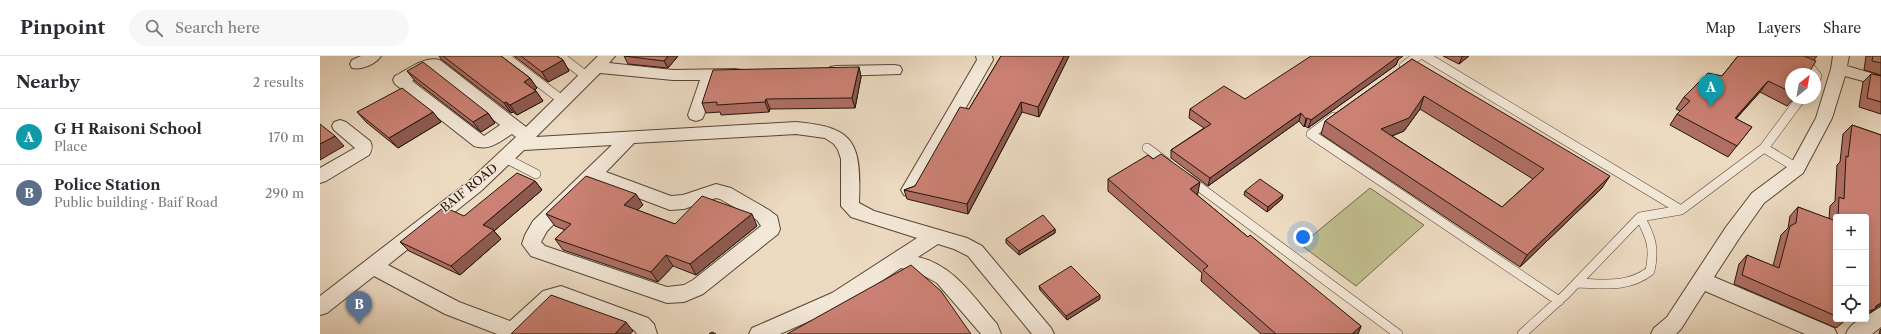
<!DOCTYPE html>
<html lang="en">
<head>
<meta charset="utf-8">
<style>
	body { margin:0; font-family:"Libre Caslon Text",serif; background:#f7f7f7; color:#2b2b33 }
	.controls { position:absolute; right:12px; bottom:12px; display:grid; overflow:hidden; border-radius:4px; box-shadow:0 2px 10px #0003 }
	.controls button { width:36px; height:36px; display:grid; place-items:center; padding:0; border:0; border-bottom:1px solid #e1e1e2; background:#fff; color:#2b2b33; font:20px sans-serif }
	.compass { position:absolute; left:1465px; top:12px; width:36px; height:36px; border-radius:50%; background:#fff; box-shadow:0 2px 10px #0003; rotate:31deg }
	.you { position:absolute; left:983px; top:181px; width:14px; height:14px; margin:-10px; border:3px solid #fff; border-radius:50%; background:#1a73e8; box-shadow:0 0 0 6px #1a73e833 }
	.badge { display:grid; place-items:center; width:26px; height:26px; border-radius:50%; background:#0b8043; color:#fff; font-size:13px; font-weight:700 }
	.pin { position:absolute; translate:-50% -33px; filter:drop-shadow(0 1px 2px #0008) }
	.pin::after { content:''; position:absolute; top:21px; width:14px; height:12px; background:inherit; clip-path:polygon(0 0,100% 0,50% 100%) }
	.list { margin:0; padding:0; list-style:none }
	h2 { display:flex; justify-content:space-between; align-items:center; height:52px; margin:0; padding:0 16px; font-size:17px }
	h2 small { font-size:13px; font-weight:400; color:#7c7c81 }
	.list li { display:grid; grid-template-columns:26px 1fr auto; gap:12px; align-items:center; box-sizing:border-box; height:56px; padding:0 16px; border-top:1px solid #e1e1e2 }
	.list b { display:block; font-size:15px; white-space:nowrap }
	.list p { margin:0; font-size:13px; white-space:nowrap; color:#7c7c81 }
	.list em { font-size:13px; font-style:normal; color:#7c7c81 }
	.icon { flex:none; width:22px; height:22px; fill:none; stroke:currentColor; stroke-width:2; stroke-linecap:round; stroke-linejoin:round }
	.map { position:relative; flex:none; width:1561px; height:278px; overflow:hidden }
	header { display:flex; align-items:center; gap:24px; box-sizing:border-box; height:56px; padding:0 20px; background:#fff; border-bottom:1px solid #e1e1e2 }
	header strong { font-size:19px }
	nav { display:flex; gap:22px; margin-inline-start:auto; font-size:14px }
	.search { width:280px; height:36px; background:#f7f7f7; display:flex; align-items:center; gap:10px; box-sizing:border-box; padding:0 14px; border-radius:22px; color:#7c7c81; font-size:15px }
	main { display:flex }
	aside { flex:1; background:#fff }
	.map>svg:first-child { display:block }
	.green { fill:#c0bd8d; stroke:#72694c }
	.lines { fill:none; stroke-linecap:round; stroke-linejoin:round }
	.service-casing { stroke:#564638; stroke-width:10 }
	.minor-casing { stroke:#564638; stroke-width:2 }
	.service { stroke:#f3e7d7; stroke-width:9 }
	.minor { fill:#f3e7d7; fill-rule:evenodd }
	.wall { fill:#af6f64; stroke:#24150b; fill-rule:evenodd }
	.shaded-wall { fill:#8e5a51; stroke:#24150b }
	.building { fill:#cb8174; stroke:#24150b; fill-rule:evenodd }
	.labels { text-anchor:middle; stroke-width:3; stroke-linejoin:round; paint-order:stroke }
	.street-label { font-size:12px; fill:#24150b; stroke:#f3e7d7 }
</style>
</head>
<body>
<header>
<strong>Pinpoint</strong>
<div class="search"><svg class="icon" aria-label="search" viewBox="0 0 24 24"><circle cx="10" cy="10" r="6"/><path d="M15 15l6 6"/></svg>Search here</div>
<nav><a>Map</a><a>Layers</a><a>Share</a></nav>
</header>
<main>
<aside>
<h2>Nearby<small>2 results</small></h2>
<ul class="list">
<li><span class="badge" style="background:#0f9aa8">A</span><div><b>G H Raisoni School</b><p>Place</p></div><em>170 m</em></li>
<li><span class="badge" style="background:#5c6f8a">B</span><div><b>Police Station</b><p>Public building · Baif Road</p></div><em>290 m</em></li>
</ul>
</aside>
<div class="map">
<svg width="1561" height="278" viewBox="0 0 1561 278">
	<rect width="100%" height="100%" fill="#ecdac1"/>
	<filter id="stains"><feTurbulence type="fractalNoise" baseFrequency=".005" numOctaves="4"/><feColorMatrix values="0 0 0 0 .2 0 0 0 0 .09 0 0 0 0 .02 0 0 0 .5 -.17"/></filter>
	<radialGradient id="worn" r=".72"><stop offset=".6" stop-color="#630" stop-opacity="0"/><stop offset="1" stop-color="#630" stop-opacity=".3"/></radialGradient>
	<path class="green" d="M1050 132 1104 169 1036 230 981 189Z"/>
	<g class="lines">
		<defs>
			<path id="service" d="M184 0 242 44
				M240 0 266 20
				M1105 0 1361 154 1444 92 1477 112
				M1466 0 1489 10 1497 20 1495 24
				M1084 10 1098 0
				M1014 61 991 78 1239 245
				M827 92 847 107
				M1444 92 1481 42
				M185 102 216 118
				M870 124 1078 278
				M1258 227C1284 228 1308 232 1330 215 1335 192 1331 181 1320 161
				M1202 278 1246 238 1320 161 1361 154"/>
			<path id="minor" d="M41 0H61C56 8 42 14 32 12L30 8 32 4Z
				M278 0H295L289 7 353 14 415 13 421 14 423 18 421 22 396 24 384 59 382 63 376 65 370 63 368 59 380 24H353L280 17 216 81 476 66C538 71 541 90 539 147L554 155 647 182 662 190 731 272 734 278H712L648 200 634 193 618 188 598 201C634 209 654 242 677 268L681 278H661L617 227 599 217 581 212 526 249 460 278H429L432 272 512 237 597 182 531 161 521 150V103L518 94 514 88 505 82 476 78 314 87 286 116 351 140 363 139 396 128 411 132 449 154 457 160 460 173 458 178 383 238 364 246 347 247 211 200 202 188 205 179 213 165 292 89 204 94 161 135 68 209 139 246 190 265 223 235 241 230 328 262 334 268 337 278H317L314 274 241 246 236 248 203 278H177L125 258 54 220 7 257 0 259V240L149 125 196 81 192 78C179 86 170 95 154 90L75 28 73 24 75 20C89 13 104 0 120 4L206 71ZM111 14 180 69 164 80 92 25ZM276 126 350 154 364 153 396 142 400 143 437 164 441 170 373 224 364 229 347 231 225 190 221 186 227 175Z
				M656 0H672L673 4 596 139 590 141 584 139 581 134 657 4Z
				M1513 0H1529L1527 10 1561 20V30L1525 20 1512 62 1483 117 1444 147 1420 181 1394 221 1514 272 1517 278H1485L1385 235 1361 273 1356 278H1331L1334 272 1347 261 1406 171 1432 137 1471 108 1496 62 1511 13Z
				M574 9 580 10 582 14 580 18 516 20 510 19 508 15 510 11 516 10Z
				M20 64 26 66 50 85C53 90 52 94 49 99L6 125 0 127V112L35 92 14 74 12 70 14 66Z
				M1561 251V271L1552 278H1526C1529 270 1537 263 1546 263V260Z"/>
		</defs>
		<use href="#service" class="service-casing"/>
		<use href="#minor" class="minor-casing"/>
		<use href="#service" class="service"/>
		<use href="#minor" class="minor"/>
	</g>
	<path class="wall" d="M119 0H181L210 22 217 32 215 34 223 45 197 59 193 56 191 57 121 3Z
		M194 0H237L243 4 249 15 228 26Z
		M304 0H358L348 12 308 8Z
		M681 0H749L719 61 702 56 648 158 587 143 584 134 595 130 649 53Z
		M1123 0H1149L1139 8Z
		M1418 0H1497L1494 4 1471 18V42H1474L1467 50 1440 36 1416 63 1432 71 1408 101 1350 69 1357 58 1360 55 1356 53 1364 41 1402 20Z
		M1546 0H1561V19L1544 14Z
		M1092 3 1282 132 1200 211 1001 78 1005 65ZM1100 53 1213 123 1182 151 1072 80 1084 75Z
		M1078 4 1076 9 988 72 985 70 984 71 979 65 888 130 851 102V94L884 72 869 62 870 53 925 43Z
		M539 11 541 21 535 52 450 53 449 56 401 59 400 56 386 57 382 47Z
		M87 15 168 57 175 67 161 76 95 25Z
		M1551 18 1561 20V58L1539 51 1543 26Z
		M37 56 121 66 78 92 46 66Z
		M1532 69 1561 79V249L1555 253 1546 260V161H1516V263H1526V264L1516 272 1414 228 1419 208 1427 199 1453 210 1461 179 1468 172 1470 160 1478 151 1509 163 1510 150 1515 145 1517 109 1520 106 1523 78Z
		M788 123 878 137 877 139 928 181 1041 270 1038 278H941L881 225 882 217 788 135Z
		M215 125 222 134 174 175 181 183 140 219 89 195 80 186 144 160Z
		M925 135 962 143 947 156 924 139Z
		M323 149 317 154 355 168 437 170 376 219 353 210 338 226 243 194 235 183 245 174 235 170 226 158Z
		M735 173V177L699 199 686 187V183Z
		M719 230 780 243 747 264 720 234Z
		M1530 263H1541L1535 265Z
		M1561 273V278H1559L1560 274Z"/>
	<path class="shaded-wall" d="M348 0H358L348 12 344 5Z
		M744 0H749L719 61 718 51Z
		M1076 0H1083L1078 4 1076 9 988 72 991 64Z
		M1143 0H1149L1139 8 1142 1Z
		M243 4 249 15 228 26 222 16Z
		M539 11 541 21 535 52 532 42Z
		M210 22 217 32 211 36 204 26Z
		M1448 25 1440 36 1406 73 1415 62Z
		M216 35 223 45 197 59 190 49Z
		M1104 40 1100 53 1084 75 1057 86 1061 73Z
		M446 43 450 53 449 56 445 46Z
		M186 46 193 56 191 57 184 47Z
		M701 46 702 56 648 158 647 148Z
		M113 56 121 66 78 92 69 82Z
		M168 57 175 67 161 76 153 66Z
		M981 57 979 65 888 130 890 122Z
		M987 62 985 70 984 71 986 63Z
		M15 80 24 90 0 104V88Z
		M1290 120 1282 132 1200 211 1207 199Z
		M215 125 222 134 174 175 181 183 140 219 131 210 163 169Z
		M880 126 878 137 869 144 870 133Z
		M316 138 323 149 311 160 304 149Z
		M963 139 962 143 947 156 948 151Z
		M432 158 437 170 376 219 370 208Z
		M735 173V177L699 199V195Z
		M346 199 353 210 338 226 331 216Z
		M780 239V243L747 264 746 260Z
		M1561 247V249L1554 253H1555L1546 260V256Z
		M306 266 313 275 310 278H295Z
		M1041 270 1038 278H1032Z"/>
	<path class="building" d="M123 0H181L210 22 204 26 216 35 190 49 186 46 184 47Z
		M201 0H237L243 4 222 16Z
		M304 0H348L344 5Z
		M681 0H744L718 51 701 46 647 148 584 134 595 130 640 51 649 53Z
		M991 0H1079L991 64 987 62 986 63 981 57 890 122 851 94 891 68 870 53 904 30 925 43Z
		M1418 0H1484L1496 5 1488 18H1471V36L1448 25 1415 62 1432 71 1417 90 1357 58 1370 45 1364 41 1388 17 1402 20Z
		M1553 0H1561V7L1552 5Z
		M1092 3 1290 120 1207 199 1005 65ZM1104 40 1224 113 1182 151 1061 73 1089 62Z
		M103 6 168 57 153 66 87 15Z
		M539 11 532 42 446 43 445 46 397 49V46L382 47 393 14Z
		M1551 18 1561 20V46L1547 42Z
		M82 32 113 56 69 82 37 56Z
		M0 68 15 80 0 88Z
		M1532 69 1561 79V247L1556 250 1555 253 1546 256V161H1518L1519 141 1524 143 1526 100 1528 101Z
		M841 98 880 126 870 133 928 181 930 179 1041 270 1032 278H956L883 214 888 210 788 123 828 99 833 103Z
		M197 117 215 125 163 169 174 174 131 210 80 186 124 151 144 160Z
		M266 120 316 138 304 149 355 168 382 140 432 158 370 208 346 199 331 216 235 183 251 168 226 158Z
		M940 123 963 139 948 151 925 135Z
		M1478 151 1516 165V260L1422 219 1427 199 1459 212 1470 170 1476 167Z
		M723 159 735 173 699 195 686 183Z
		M591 209 621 235 651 278H467Z
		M751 210 780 239 746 260 719 230Z
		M231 239 306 266 295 278H191Z
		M392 276 396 278H389Z"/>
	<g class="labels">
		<g class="street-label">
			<text transform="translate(149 132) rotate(-39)" y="4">BAIF ROAD</text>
		</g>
	</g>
	<rect width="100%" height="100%" filter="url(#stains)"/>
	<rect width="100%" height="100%" fill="url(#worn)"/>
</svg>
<div class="controls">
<button>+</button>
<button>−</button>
<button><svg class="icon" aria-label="locate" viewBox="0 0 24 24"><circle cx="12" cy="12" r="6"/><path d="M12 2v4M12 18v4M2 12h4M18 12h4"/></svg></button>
</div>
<svg class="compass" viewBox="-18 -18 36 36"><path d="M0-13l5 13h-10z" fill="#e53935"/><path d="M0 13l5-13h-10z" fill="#7c7c81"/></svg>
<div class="you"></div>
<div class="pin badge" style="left:1391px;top:51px;background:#0f9aa8">A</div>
<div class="pin badge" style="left:39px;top:268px;background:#5c6f8a">B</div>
</div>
</main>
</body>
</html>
